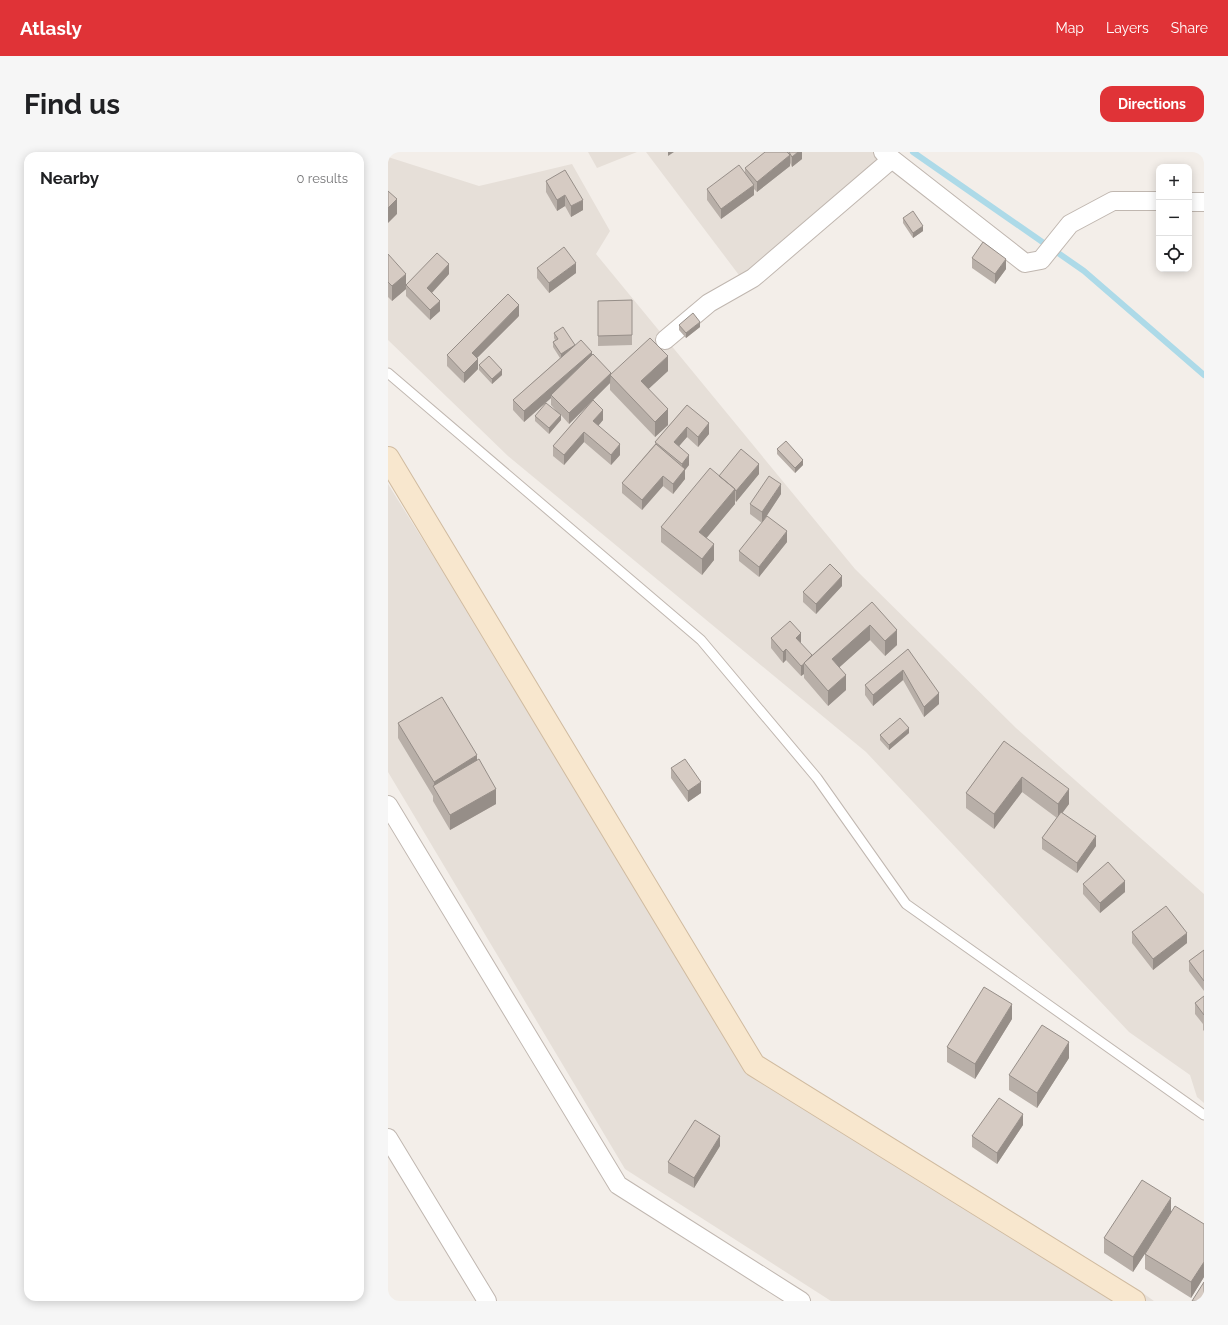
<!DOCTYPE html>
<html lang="en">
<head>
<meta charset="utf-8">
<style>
	body { margin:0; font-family:Raleway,sans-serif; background:#f6f6f6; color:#202124 }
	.controls { position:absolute; right:12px; top:12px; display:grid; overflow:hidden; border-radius:8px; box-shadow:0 2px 10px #0003 }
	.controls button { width:36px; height:36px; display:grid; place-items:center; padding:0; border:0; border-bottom:1px solid #e0e0e0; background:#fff; color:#202124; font:20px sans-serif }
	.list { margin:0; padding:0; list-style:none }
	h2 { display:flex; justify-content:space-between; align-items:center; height:52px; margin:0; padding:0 16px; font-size:17px }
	h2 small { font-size:13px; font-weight:400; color:#757577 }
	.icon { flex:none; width:22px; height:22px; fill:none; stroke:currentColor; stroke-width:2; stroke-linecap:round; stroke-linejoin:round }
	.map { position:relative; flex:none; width:816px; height:1149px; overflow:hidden; border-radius:12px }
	header { display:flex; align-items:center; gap:24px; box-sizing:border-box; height:56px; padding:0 20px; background:#e03337; color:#fff }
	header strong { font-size:19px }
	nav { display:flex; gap:22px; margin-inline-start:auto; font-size:14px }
	.intro { display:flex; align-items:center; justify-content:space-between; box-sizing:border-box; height:96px; padding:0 24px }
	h1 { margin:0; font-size:28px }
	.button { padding:10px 18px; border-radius:12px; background:#e03337; color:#fff; font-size:14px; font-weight:700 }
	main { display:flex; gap:24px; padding:0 24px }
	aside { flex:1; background:#fff; border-radius:12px; box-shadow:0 2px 10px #0003 }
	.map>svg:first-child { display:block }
	.residential { fill:#e6dfd8 }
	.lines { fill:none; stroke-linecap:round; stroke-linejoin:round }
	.stream { stroke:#addae8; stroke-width:6 }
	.lane-casing { stroke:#c0b7b0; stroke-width:11 }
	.street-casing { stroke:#c0b7b0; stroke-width:20 }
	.secondary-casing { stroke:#d0bba0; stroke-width:24 }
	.lane { stroke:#fff; stroke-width:9 }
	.street { stroke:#fff; stroke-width:18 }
	.secondary { stroke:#f8e7ce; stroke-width:22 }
	.wall { fill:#b8afa8 }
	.shaded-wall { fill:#968e88 }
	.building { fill:#d6cbc3; stroke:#968e88 }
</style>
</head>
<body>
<header>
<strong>Atlasly</strong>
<nav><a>Map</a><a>Layers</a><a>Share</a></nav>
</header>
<div class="intro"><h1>Find us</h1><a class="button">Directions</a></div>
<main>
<aside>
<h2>Nearby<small>0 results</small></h2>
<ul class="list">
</ul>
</aside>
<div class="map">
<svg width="816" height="1149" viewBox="0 0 816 1149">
	<rect width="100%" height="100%" fill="#f3eee9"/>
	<path class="residential" d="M200 0H249L209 16Z
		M258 0H486L502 15 360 135Z
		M0 5 91 34 184 12 222 79 208 102 467 417 628 576 816 742V951L809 945 802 923 741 880 478 600 120 304 0 188Z
		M0 332 365 915 752 1139 766 1149H443L237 1017 0 620Z"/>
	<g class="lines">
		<path class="stream" d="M525 0 696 119 816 223"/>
		<defs>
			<path id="lane" d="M0 221 313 488 429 626 518 752 816 963"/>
			<path id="street" d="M495 0 637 111 653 108 682 72 725 49H771
				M801 50H816
				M277 188 321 151 365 126 504 7
				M0 653 230 1033 413 1149
				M0 986 99 1149"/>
			<path id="secondary" d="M0 306 366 913 746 1149"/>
		</defs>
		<use href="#lane" class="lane-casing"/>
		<use href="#street" class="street-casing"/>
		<use href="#secondary" class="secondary-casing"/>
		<use href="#lane" class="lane"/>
		<use href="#street" class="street"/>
		<use href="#secondary" class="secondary"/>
	</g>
	<path class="wall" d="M377 0H414V7L404 15 402 11V14L369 40 366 37V43L333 67 319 48V37L357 21V16Z
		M158 29 195 58 183 65 177 54 169 59 158 40Z
		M515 66 535 79 525 86 515 71Z
		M0 102 18 133 61 122 44 141 52 159 42 168 18 144V137L4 149 0 145Z
		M584 106 618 117 607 132 584 116Z
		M149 116 188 121 161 141 149 126Z
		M244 148V193L210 194V149Z
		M131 164 89 206 90 217 76 231 59 214V203Z
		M291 173 312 175 298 186 291 178Z
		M166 181 204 203 223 223 280 219 260 237 280 273 267 285 222 238V231L205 248 215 268 210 274 232 303 223 313 196 290 176 313 165 304V294L204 250 181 272 173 263V268L161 282 147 269V264L170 261 163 253V246L136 270 125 258V248L172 206 165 195V190L167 188 166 186Z
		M91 213 114 223 104 232 91 218Z
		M299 253 321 282 310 295 299 285 291 294 301 313 297 318V327L285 342 275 334 254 358 234 341V331L267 292V290Z
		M389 297 415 313 407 321 389 302Z
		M371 322 348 350 347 348V352L318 386 326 408 314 423 273 390V375L331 324Z
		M393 342 374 371 362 362V352Z
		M399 390 371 425 351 409V399Z
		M454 434 428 462 415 450V440Z
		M484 450 509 493 497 504 482 488 451 515 458 538 440 554 416 526V522L413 524 398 508 395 511 383 496V486L424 503Z
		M520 497 551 552 536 565 515 528 485 554 477 543V533Z
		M10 571 89 608 108 652 62 678 45 649V644L10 586Z
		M521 581 501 598 492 588V583Z
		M616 589 681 652 674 660 708 694 689 721 654 697V686L669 666 634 640 606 677 578 656V641Z
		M283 616 313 641 300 650 283 626Z
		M695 732 737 740 712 761 695 742Z
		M744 780 799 791 765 818 744 791Z
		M816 798V839L801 819V809Z
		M816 844V879L815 878V872L807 862V851Z
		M624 867 587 927 559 910V895Z
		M681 906 649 956 621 938V923Z
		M635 973 609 1012 584 995V984Z
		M332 994 306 1036 280 1021V1010Z
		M783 1061 816 1072V1125L803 1146 757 1117V1102L776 1072 745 1120 716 1101V1086Z"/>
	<path class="shaded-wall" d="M280 0H286L280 4Z
		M410 0H414V7L404 15V5Z
		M402 3V14L369 40V30Z
		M366 33V43L333 67V57Z
		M177 43V54L169 59V48Z
		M9 47V62L0 71V56Z
		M195 48V58L183 65V54Z
		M535 74V79L525 86V81Z
		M618 107V117L607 132V122Z
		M188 111V121L161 141V131Z
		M61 112V122L39 146V136Z
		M18 122V137L4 149V134Z
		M52 149V159L42 168V158Z
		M131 153V164L84 211V201Z
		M312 170V175L298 186V181Z
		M187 193V198L173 207V202Z
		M204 200V210L163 243V246L136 270V259Z
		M280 204V219L253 244V229Z
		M90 207V217L76 231V221Z
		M114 218V223L104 232V227Z
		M223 221 222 231 181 272V261Z
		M280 257V273L267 285V270Z
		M215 258V268L205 280V269Z
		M173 263V268L161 282V276Z
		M321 271V282L310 295V285Z
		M299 275V285L286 300V290Z
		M196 280V290L176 313V303Z
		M232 292V303L223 313V303Z
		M301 303V313L297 318V327L285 342V332L294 321V312Z
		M415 308V313L407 321V316Z
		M371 312V322L348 350V339Z
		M275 324V334L254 358V348Z
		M393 332V342L374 371V360Z
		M347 337V352L311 395V380Z
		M399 379V390L371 425V415Z
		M326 392V408L314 423V407Z
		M454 424V434L428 462V452Z
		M482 473V488L444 522V507Z
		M509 478V493L497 504V489Z
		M413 481V491L408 486Z
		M398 497V508L395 511V500Z
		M416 512V522L413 524V514Z
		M515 518V528L485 554V543Z
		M458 523V538L440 554V539Z
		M551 541V552L536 565V555Z
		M521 576V581L501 598V593Z
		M89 603V618L46 635V630Z
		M634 625V640L606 677V662Z
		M313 630V641L300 650V639Z
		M108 637V652L62 678V663Z
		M681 637V652L670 667V652Z
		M708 684V694L689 721V711Z
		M737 729V740L712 761V751Z
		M799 781V791L765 818V807Z
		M624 852V867L587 927V912Z
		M681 890V906L649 956V941Z
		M635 962V973L609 1012V1001Z
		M332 984V994L306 1036V1026Z
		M783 1046V1062L745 1120V1105Z
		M816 1110V1125L803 1146V1130Z"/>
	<path class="building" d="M377 0H399L402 3 369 30 357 16Z
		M401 0H410L404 5Z
		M351 13 366 33 333 57 319 37Z
		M177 18 195 48 183 54 177 43 169 48 158 29Z
		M0 39 9 47 0 56Z
		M525 59 535 74 525 81 515 66Z
		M595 90 618 107 607 122 584 106Z
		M176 95 188 111 161 131 149 116Z
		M49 101 61 112 39 136 52 149 42 158 18 133Z
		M0 102 18 122 4 134 0 130Z
		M120 142 131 153 84 201 90 207 76 221 59 203Z
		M244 148V183L210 184V149Z
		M305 161 312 170 298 181 291 173Z
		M175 175 187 193 173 202 165 190 170 187 166 181Z
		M262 186 280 204 253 229 280 257 267 270 222 223Z
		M193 188 204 200 136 259 125 248Z
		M205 202 223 221 181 261 163 243Z
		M101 204 114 218 104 227 91 213Z
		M205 248 215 258 205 269 232 292 223 303 196 280 176 303 165 294Z
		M158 251 173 263 161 276 147 264Z
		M299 253 321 271 310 285 299 275 286 290 301 303 294 312 267 290Z
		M398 289 415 308 407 316 389 297Z
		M268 292 297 317 285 332 275 324 254 348 234 331Z
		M353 297 371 312 348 339 347 338V337L331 324Z
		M322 316 347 337 311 380 326 392 314 407 273 375Z
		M381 324 393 332 374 360 362 352Z
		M379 364 399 379 371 415 351 399Z
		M442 412 454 424 428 452 415 440Z
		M484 450 509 478 497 489 482 473 444 507 458 523 440 539 416 511Z
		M402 469 413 481 408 486 424 503 416 511V512L413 514 398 497 395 500 383 486Z
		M520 497 551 541 536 555 515 518 485 543 477 533Z
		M54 545 89 603 46 630 10 571Z
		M512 566 521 576 501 593 492 583Z
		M616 589 681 637 670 652 634 625 606 662 578 641Z
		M91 607 108 637 62 663 45 634Z
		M297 607 313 630 300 639 283 616Z
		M673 660 708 684 689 711 654 686Z
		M720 710 737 729 712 751 695 732Z
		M778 754 799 781 765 807 744 780Z
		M816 798V829L801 809Z
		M596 835 624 852 587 912 559 895Z
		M816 844V863L807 851Z
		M654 873 681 890 649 941 621 923Z
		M611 946 635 962 609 1001 584 984Z
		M307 968 332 984 306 1026 280 1010Z
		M754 1028 783 1046 745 1105 716 1086Z
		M787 1054 816 1072V1110L803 1130 757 1102Z
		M816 1130V1149H804Z"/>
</svg>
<div class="controls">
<button>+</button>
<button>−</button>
<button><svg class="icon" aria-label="locate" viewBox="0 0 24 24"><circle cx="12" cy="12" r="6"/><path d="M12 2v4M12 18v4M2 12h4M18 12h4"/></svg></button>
</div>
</div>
</main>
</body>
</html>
